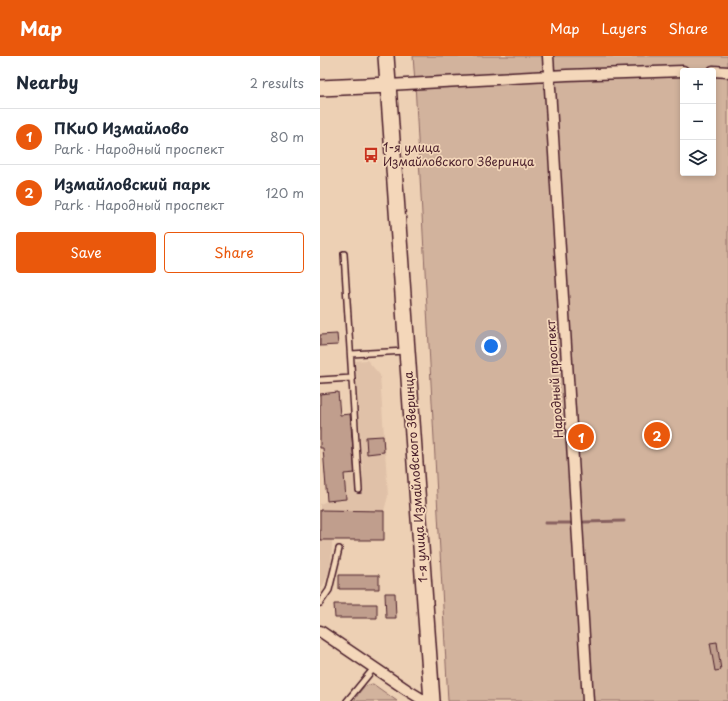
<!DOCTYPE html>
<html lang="en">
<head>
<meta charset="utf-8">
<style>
	body { margin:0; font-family:"Playpen Sans",sans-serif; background:#f6f6f7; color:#1f2937 }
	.controls { position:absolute; right:12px; top:12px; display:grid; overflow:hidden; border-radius:4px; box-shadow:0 2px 6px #0003 }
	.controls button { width:36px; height:36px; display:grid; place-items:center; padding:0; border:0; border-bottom:1px solid #e0e1e3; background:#fff; color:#1f2937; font:20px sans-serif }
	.you { position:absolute; left:171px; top:290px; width:14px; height:14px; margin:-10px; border:3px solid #fff; border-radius:50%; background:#1a73e8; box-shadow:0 0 0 6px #1a73e833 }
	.badge { display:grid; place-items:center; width:26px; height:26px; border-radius:50%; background:#ea580c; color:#fff; font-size:13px; font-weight:700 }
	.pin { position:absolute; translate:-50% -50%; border:2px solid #fff; box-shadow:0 1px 4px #0006 }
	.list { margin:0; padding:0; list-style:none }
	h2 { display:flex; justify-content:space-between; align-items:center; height:52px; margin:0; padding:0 16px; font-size:17px }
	h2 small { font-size:13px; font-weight:400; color:#747a83 }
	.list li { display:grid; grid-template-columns:26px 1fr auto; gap:12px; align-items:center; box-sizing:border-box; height:56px; padding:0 16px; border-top:1px solid #e0e1e3 }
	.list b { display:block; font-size:15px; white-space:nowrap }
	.list p { margin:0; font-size:13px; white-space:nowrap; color:#747a83 }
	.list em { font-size:13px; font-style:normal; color:#747a83 }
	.actions { display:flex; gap:8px; padding:12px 16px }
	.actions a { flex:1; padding:9px 0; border:1px solid #ea580c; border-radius:4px; text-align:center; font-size:14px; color:#ea580c }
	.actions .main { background:#ea580c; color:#fff }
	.icon { flex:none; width:22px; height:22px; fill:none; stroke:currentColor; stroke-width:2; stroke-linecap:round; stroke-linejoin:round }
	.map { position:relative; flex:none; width:408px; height:645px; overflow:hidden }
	header { display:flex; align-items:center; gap:24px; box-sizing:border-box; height:56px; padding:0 20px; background:#ea580c; color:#fff }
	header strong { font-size:19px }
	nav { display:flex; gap:22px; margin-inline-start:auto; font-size:14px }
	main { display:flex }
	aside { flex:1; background:#fff }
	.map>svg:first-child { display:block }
	.built { fill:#e0c1a8 }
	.green { fill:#d2b39d; stroke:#8e6964; fill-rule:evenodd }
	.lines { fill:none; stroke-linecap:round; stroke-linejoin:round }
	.stream { stroke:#87605e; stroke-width:3 }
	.building { fill:#c09e8d; stroke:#4a1f2b }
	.lane-casing { stroke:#4a1f2b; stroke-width:8 }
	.street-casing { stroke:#4a1f2b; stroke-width:13 }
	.secondary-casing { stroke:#4a1f2b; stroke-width:18 }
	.lane { stroke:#f4d7ba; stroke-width:5 }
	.street { stroke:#f4d7ba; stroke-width:10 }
	.secondary { stroke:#f4d7ba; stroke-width:15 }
	.labels { text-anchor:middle; stroke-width:3.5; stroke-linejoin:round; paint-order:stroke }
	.poi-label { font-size:12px; fill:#4a1f2b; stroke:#f4d7ba; text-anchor:start }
	.street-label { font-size:12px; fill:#4a1f2b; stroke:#f4d7ba }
</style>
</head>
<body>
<header>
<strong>Map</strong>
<nav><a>Map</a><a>Layers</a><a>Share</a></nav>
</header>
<main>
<aside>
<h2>Nearby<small>2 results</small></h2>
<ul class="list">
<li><span class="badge">1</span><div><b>ПКиО Измайлово</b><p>Park · Народный проспект</p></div><em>80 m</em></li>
<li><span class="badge">2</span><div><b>Измайловский парк</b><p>Park · Народный проспект</p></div><em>120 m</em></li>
</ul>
<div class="actions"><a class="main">Save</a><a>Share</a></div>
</aside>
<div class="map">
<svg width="408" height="645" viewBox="0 0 408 645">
	<rect width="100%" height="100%" fill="#edd0b4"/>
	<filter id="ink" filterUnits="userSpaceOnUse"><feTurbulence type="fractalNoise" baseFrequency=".025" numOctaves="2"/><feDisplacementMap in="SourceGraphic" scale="8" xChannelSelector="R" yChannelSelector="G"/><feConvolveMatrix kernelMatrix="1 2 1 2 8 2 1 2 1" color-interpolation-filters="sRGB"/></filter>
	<g filter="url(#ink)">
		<path class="built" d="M47 304 60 319 68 440 64 455 0 454V448L7 445 26 443 24 418 43 416 35 305Z
			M0 484H12L11 513 0 535Z"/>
		<path class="green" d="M93 0H408V645H128L95 27ZM363 15H393V117H363Z
			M53 628 77 645H34C40 636 42 629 53 628Z"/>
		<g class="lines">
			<path class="stream" d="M264 466 304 465
				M225 467H250"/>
		</g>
		<path class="building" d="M17 278 18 289 0 290V279Z
			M18 336 20 359 30 358 35 417 24 418 26 443 7 445 3 392H0V338Z
			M63 380 64 396 47 398 46 381Z
			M0 454 64 455V484H0Z
			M19 519H59V533H19Z
			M65 537H75L76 562H66Z
			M14 548H57V562H15Z
			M397 586 401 614 395 615 390 587Z"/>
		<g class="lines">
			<defs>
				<path id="lane" d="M24 198 39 434
					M31 298 86 295
					M0 324 32 322
					M0 547 9 534 19 493
					M27 645 54 612"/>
				<path id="street" d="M228 0 268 645
					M393 15 408 16
					M68 29 247 19 363 15
					M0 575 87 634 105 645"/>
				<path id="secondary" d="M66 0 112 645
					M0 32 68 29"/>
			</defs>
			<use href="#lane" class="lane-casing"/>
			<use href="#street" class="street-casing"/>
			<use href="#secondary" class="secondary-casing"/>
			<use href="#lane" class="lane"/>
			<use href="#street" class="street"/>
			<use href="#secondary" class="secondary"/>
		</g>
	</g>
	<defs>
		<symbol id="bus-bare" viewBox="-9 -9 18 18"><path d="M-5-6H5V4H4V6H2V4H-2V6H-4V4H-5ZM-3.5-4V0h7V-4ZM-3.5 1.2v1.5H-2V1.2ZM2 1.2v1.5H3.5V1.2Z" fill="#c8321e" stroke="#f4d7ba" stroke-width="2.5" paint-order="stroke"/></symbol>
	</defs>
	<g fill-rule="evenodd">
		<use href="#bus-bare" x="40" y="88" width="22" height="22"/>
	</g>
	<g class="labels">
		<g class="poi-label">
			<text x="63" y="96">1-я улица<tspan x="63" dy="14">Измайловского Зверинца</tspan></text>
		</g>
		<g class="street-label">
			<text transform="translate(235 323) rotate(-94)" y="4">Народный проспект</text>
			<text transform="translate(96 421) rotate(-94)" y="4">1-я улица Измайловского Зверинца</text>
		</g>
	</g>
</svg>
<div class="controls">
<button>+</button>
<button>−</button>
<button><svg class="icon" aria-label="layers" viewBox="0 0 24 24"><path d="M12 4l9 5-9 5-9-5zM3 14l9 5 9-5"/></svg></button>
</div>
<div class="you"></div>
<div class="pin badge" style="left:261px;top:381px">1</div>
<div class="pin badge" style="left:337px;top:379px">2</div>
</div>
</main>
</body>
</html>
